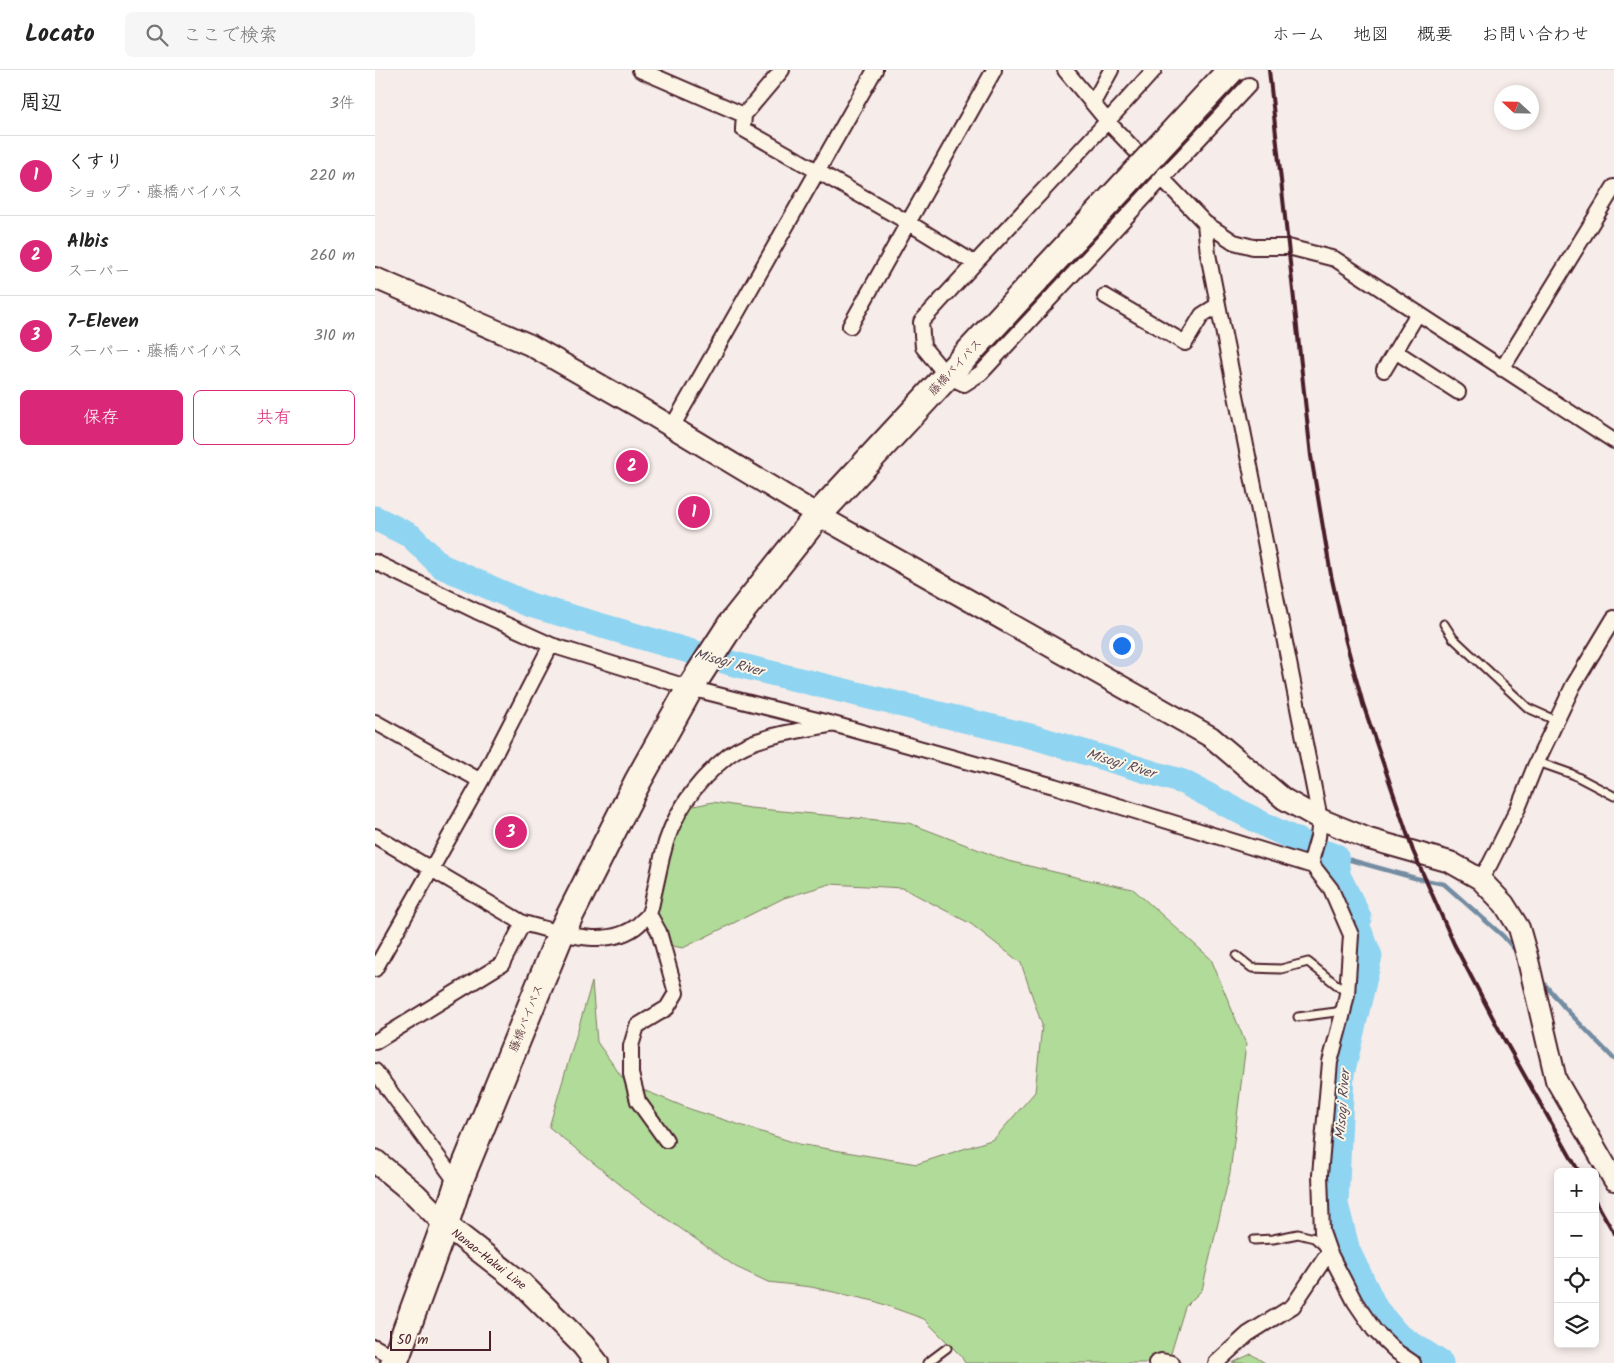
<!DOCTYPE html>
<html lang="ja">
<head>
<meta charset="utf-8">
<style>
	body { margin:0; font-family:Kalam,"Klee One",sans-serif; background:#f6f6f6; color:#222 }
	.controls { position:absolute; right:15px; bottom:15px; display:grid; overflow:hidden; border-radius:8px; box-shadow:0 2px 8px #0003 }
	.controls button { width:45px; height:45px; display:grid; place-items:center; padding:0; border:0; border-bottom:1px solid #e0e0e0; background:#fff; color:#222; font:25px sans-serif }
	.compass { position:absolute; left:1119px; top:15px; width:45px; height:45px; border-radius:50%; background:#fff; box-shadow:0 2px 8px #0003; rotate:292deg }
	.scale { position:absolute; left:15px; bottom:12px; width:101px; box-sizing:border-box; padding-left:5px; border:2px solid #4a1f2b; border-top:0; font-size:14px; line-height:18px; white-space:nowrap; color:#4a1f2b; -webkit-text-stroke:4px #fcf5e5; paint-order:stroke }
	.you { position:absolute; left:746px; top:575px; width:18px; height:18px; margin:-12px; border:4px solid #fff; border-radius:50%; background:#1a73e8; box-shadow:0 0 0 8px #1a73e833 }
	.badge { display:grid; place-items:center; width:32px; height:32px; border-radius:50%; background:#db2777; color:#fff; font-size:16px; font-weight:700 }
	.pin { position:absolute; translate:-50% -50%; border:2px solid #fff; box-shadow:0 1px 5px #0006 }
	.list { margin:0; padding:0; list-style:none }
	h2 { display:flex; justify-content:space-between; align-items:center; height:65px; margin:0; padding:0 20px; font-size:21px }
	h2 small { font-size:16px; font-weight:400; color:#767676 }
	.list li { display:grid; grid-template-columns:32px 1fr auto; gap:15px; align-items:center; box-sizing:border-box; height:80px; padding:0 20px; border-top:1px solid #e0e0e0 }
	.list b { display:block; font-size:19px; white-space:nowrap }
	.list p { margin:0; font-size:16px; white-space:nowrap; color:#767676 }
	.list em { font-size:16px; font-style:normal; color:#767676 }
	.actions { display:flex; gap:10px; padding:15px 20px }
	.actions a { flex:1; padding:11px 0; border:1px solid #db2777; border-radius:8px; text-align:center; font-size:18px; color:#db2777 }
	.actions .main { background:#db2777; color:#fff }
	.icon { flex:none; width:28px; height:28px; fill:none; stroke:currentColor; stroke-width:2; stroke-linecap:round; stroke-linejoin:round }
	.map { position:relative; flex:none; width:1239px; height:1293px; overflow:hidden }
	header { display:flex; align-items:center; gap:30px; box-sizing:border-box; height:70px; padding:0 25px; background:#fff; border-bottom:1px solid #e0e0e0 }
	header strong { font-size:24px }
	nav { display:flex; gap:28px; margin-inline-start:auto; font-size:18px }
	.search { width:350px; height:45px; background:#f6f6f6; display:flex; align-items:center; gap:12px; box-sizing:border-box; padding:0 18px; border-radius:8px; color:#767676; font-size:19px }
	main { display:flex }
	aside { flex:1; background:#fff }
	.map>svg:first-child { display:block }
	.green { fill:#b0db98; stroke:#7d7d62 }
	.lines { fill:none; stroke-linecap:round; stroke-linejoin:round }
	.stream { stroke:#738ca2; stroke-width:4.5 }
	.river { stroke:#8fd4f1; stroke-width:25 }
	.lane-casing { stroke:#4a1f2b; stroke-width:11 }
	.street-casing { stroke:#4a1f2b; stroke-width:18 }
	.secondary-casing { stroke:#4a1f2b; stroke-width:24 }
	.primary-casing { stroke:#4a1f2b; stroke-width:26 }
	.highway-casing { stroke:#4a1f2b; stroke-width:30 }
	.lane { stroke:#fcf5e5; stroke-width:7 }
	.street { stroke:#fcf5e5; stroke-width:14 }
	.secondary { stroke:#fcf5e5; stroke-width:20 }
	.primary { stroke:#fcf5e5; stroke-width:22 }
	.highway { stroke:#fcf5e5; stroke-width:26 }
	.rail { stroke:#4a1f2b; stroke-width:4 }
	.highway-bridge-casing { stroke:#4a1f2b; stroke-width:30; stroke-linecap:butt }
	.highway-bridge { stroke:#fcf5e5; stroke-width:26 }
	.labels { text-anchor:middle; stroke-width:4; stroke-linejoin:round; paint-order:stroke }
	.street-label { font-size:12px; fill:#4a1f2b; stroke:#fcf5e5 }
	.water-label { font-size:14px; font-style:italic; fill:#5b4c5c; stroke:#fcf5e5 }
</style>
</head>
<body>
<header>
<strong>Locato</strong>
<div class="search"><svg class="icon" aria-label="search" viewBox="0 0 24 24"><circle cx="10" cy="10" r="6"/><path d="M15 15l6 6"/></svg>ここで検索</div>
<nav><a>ホーム</a><a>地図</a><a>概要</a><a>お問い合わせ</a></nav>
</header>
<main>
<aside>
<h2>周辺<small>3件</small></h2>
<ul class="list">
<li><span class="badge">1</span><div><b>くすり</b><p>ショップ · 藤橋バイパス</p></div><em>220 m</em></li>
<li><span class="badge">2</span><div><b>Albis</b><p>スーパー</p></div><em>260 m</em></li>
<li><span class="badge">3</span><div><b>7-Eleven</b><p>スーパー · 藤橋バイパス</p></div><em>310 m</em></li>
</ul>
<div class="actions"><a class="main">保存</a><a>共有</a></div>
</aside>
<div class="map">
<svg width="1239" height="1293" viewBox="0 0 1239 1293">
	<rect width="100%" height="100%" fill="#f6ece9"/>
	<filter id="ink" filterUnits="userSpaceOnUse"><feTurbulence type="fractalNoise" baseFrequency=".02" numOctaves="2"/><feDisplacementMap in="SourceGraphic" scale="10" xChannelSelector="R" yChannelSelector="G"/><feConvolveMatrix kernelMatrix="1 2 1 2 8 2 1 2 1" color-interpolation-filters="sRGB"/></filter>
	<g filter="url(#ink)">
		<path class="green" d="M338 732 375 738 534 753 633 791 709 809 758 819 836 889 871 974 855 1103 827 1220 810 1237 793 1293H590L586 1286 549 1249 499 1231 436 1217 393 1212 361 1197 263 1129 174 1057 217 912 222 972 251 1013 315 1039 424 1074 542 1094 619 1069 660 1022 667 955 646 893 596 854 528 818 455 814 409 828 308 878 287 874 279 853 282 787 314 737Z
			M876 1284 890 1293H857Z"/>
		<g class="lines">
			<path class="stream" d="M961 786 1040 808 1069 814 1128 866 1142 882
				M1165 909 1190 938 1239 989"/>
			<path class="river" d="M0 448 36 466 66 496 155 535 359 594 659 667 808 712 896 758 948 782 961 786 963 805 984 847 983 857 995 886 967 1004 961 1134 973 1181 1001 1239 1023 1265 1066 1293"/>
			<defs>
				<path id="lane" d="M1069 554 1078 568 1153 638 1182 651
					M1163 692 1197 704 1239 726
					M862 886 877 898 906 899 933 892 972 923
					M923 947 961 942 968 937
					M879 1170 898 1169 923 1164 939 1168 949 1177
					M552 1293 572 1278"/>
				<path id="street" d="M265 0 369 45
					M407 0 369 45 368 59 534 153 599 193
					M690 0 733 52 830 153 859 172 878 177H913L960 189 1239 371
					M779 0C703 85 623 167 546 252L548 277 572 306 589 314 606 303 874 15
					M718 33 736 0
					M830 153 833 184 945 749 943 767 937 788 938 796 956 819 976 865 972 924 967 947 955 992 945 1105 947 1162 954 1182 980 1232 999 1260 1022 1282 1038 1293
					M730 226 810 273 827 245 843 235
					M475 256 619 0
					M1020 281 1083 322
					M1127 299 1239 117
					M1009 300 1043 243
					M297 357 500 0
					M0 492 101 541 176 575 315 618 458 654 679 716 938 796
					M0 652 106 711
					M0 766 148 853
					M1105 809 1115 794 1144 736 1160 696 1198 616 1239 548
					M274 844 284 862 301 923 292 938 262 956 256 976V1004L263 1031 291 1070
					M0 899 106 711 176 575
					M0 972 127 894 148 853C182 862 234 881 264 854 267 850 273 847 274 843 276 839 277 833 278 828 281 814 284 801 287 787 296 746 321 711 354 685 379 666 424 661 455 655
					M0 1001 83 1114
					M0 1277 21 1289
					M781 1293 786 1291 797 1293
					M841 1293 873 1264 918 1236 954 1182"/>
				<path id="secondary" d="M0 208 155 275 262 336 443 445 836 667 909 729 945 749 994 769 1075 792 1105 809 1129 834 1144 858 1152 886 1181 1010 1239 1110"/>
				<path id="primary" d="M0 1091 40 1124 70 1154 147 1214 208 1275 222 1293"/>
				<path id="highway" d="M19 1293 70 1154 83 1114 186 863 263 711 315 618 357 553 443 445 672 198"/>
			</defs>
			<use href="#lane" class="lane-casing"/>
			<use href="#street" class="street-casing"/>
			<use href="#secondary" class="secondary-casing"/>
			<use href="#primary" class="primary-casing"/>
			<use href="#highway" class="highway-casing"/>
			<use href="#lane" class="lane"/>
			<use href="#street" class="street"/>
			<use href="#secondary" class="secondary"/>
			<use href="#primary" class="primary"/>
			<use href="#highway" class="highway"/>
			<path class="rail" d="M894 0 936 386 956 505 971 572 988 634 1038 781 1079 874 1129 969 1204 1102
				M1220 1130 1239 1163"/>
			<defs>
				<path id="highway-bridge" d="M672 198 856 0"/>
			</defs>
			<use href="#highway-bridge" class="highway-bridge-casing"/>
			<use href="#highway-bridge" class="highway-bridge"/>
		</g>
	</g>
	<g class="labels">
		<g class="street-label">
			<text transform="translate(580 297) rotate(-47)" y="4">藤橋バイパス</text>
			<text transform="translate(151 948) rotate(-68)" y="4">藤橋バイパス</text>
			<text transform="translate(114 1189) rotate(38)" y="4">Nanao-Hakui Line</text>
		</g>
		<g class="water-label">
			<text transform="translate(354 592) rotate(15)" y="5">Misogi River</text>
			<text transform="translate(746 693) rotate(17)" y="5">Misogi River</text>
			<text transform="translate(967 1035) rotate(-86)" y="5">Misogi River</text>
		</g>
	</g>
</svg>
<div class="controls">
<button>+</button>
<button>−</button>
<button><svg class="icon" aria-label="locate" viewBox="0 0 24 24"><circle cx="12" cy="12" r="6"/><path d="M12 2v4M12 18v4M2 12h4M18 12h4"/></svg></button>
<button><svg class="icon" aria-label="layers" viewBox="0 0 24 24"><path d="M12 4l9 5-9 5-9-5zM3 14l9 5 9-5"/></svg></button>
</div>
<svg class="compass" viewBox="-18 -18 36 36"><path d="M0-13l5 13h-10z" fill="#e53935"/><path d="M0 13l5-13h-10z" fill="#767676"/></svg>
<div class="scale">50 m</div>
<div class="you"></div>
<div class="pin badge" style="left:319px;top:442px">1</div>
<div class="pin badge" style="left:257px;top:396px">2</div>
<div class="pin badge" style="left:136px;top:762px">3</div>
</div>
</main>
</body>
</html>
